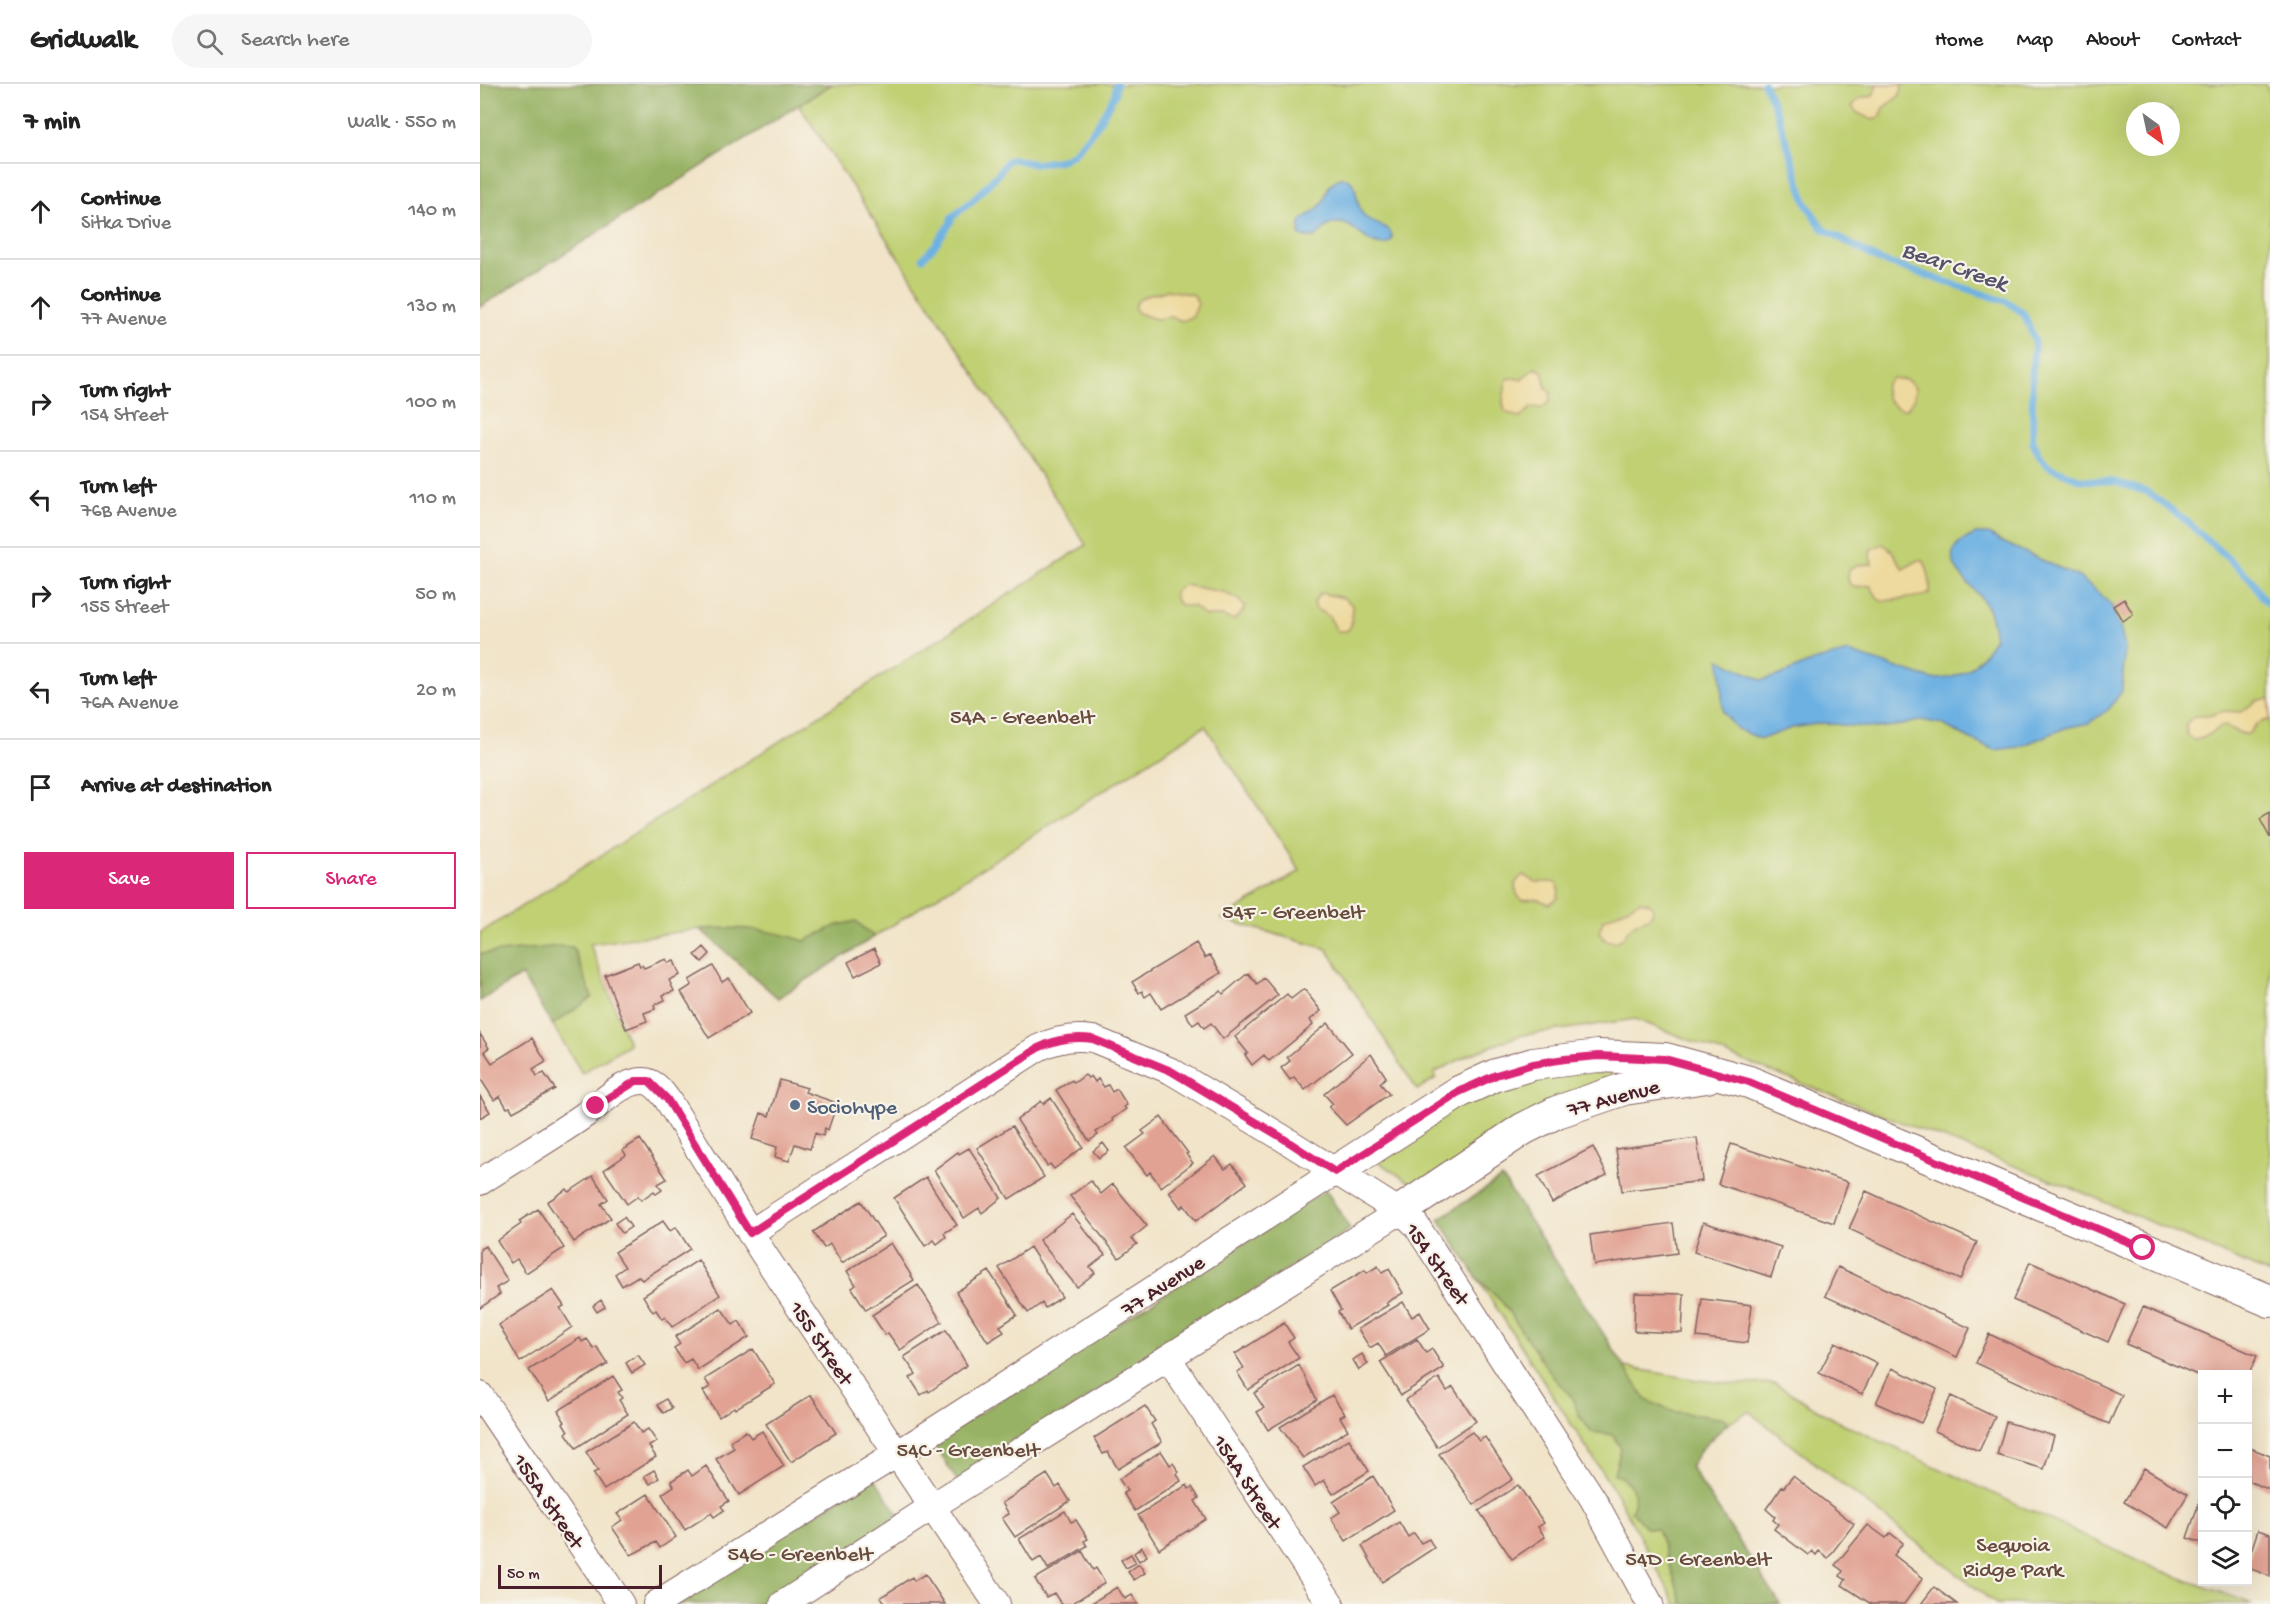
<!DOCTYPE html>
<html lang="en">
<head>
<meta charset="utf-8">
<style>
	body { margin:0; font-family:"Gochi Hand",sans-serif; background:#f6f6f6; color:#222 }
	.controls { position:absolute; right:18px; bottom:18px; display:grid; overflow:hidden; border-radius:0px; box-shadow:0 6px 24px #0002 }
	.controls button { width:54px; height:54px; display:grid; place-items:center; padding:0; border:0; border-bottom:2px solid #e0e0e0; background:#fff; color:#222; font:30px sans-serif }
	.compass { position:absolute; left:1646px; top:18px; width:54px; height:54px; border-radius:50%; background:#fff; box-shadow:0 6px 24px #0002; rotate:147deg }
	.scale { position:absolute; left:18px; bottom:15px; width:164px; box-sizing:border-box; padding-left:6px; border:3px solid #4a1f2b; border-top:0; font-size:16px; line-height:21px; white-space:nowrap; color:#4a1f2b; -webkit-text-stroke:4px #f7f3e8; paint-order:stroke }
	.stop { position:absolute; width:18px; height:18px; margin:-14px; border:4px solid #db2777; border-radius:50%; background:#fff }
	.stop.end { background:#db2777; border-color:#fff; box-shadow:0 2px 6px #0008 }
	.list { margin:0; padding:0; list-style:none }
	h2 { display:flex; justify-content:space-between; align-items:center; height:78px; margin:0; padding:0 24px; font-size:26px }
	h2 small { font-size:20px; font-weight:400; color:#767676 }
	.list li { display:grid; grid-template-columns:39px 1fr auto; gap:18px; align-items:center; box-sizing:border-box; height:96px; padding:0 24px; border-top:2px solid #e0e0e0 }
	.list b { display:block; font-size:22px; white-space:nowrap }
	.list p { margin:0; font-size:20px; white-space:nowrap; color:#767676 }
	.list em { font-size:20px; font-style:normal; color:#767676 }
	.actions { display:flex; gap:12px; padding:18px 24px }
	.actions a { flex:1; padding:14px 0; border:2px solid #db2777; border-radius:0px; text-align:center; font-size:21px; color:#db2777 }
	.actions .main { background:#db2777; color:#fff }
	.icon { flex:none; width:33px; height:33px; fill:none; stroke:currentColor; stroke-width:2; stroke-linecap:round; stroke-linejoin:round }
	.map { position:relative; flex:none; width:1790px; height:1520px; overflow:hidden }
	header { display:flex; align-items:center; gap:36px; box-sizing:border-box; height:84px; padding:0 30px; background:#fff; border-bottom:2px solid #e0e0e0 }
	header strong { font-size:28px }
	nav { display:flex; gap:33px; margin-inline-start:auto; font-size:21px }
	.search { width:420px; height:54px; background:#f6f6f6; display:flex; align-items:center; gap:15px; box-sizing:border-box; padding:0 21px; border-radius:33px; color:#767676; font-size:22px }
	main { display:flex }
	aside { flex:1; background:#fff }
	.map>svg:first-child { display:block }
	.green { fill:#c0d073; stroke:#85784f; stroke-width:1.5; fill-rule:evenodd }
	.forest { fill:#98b265; stroke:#716848; stroke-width:1.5 }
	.sand { fill:#eeda9e; stroke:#9c7c64; stroke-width:1.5 }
	.water { fill:#6db1e2; stroke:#5c6886; stroke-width:1.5 }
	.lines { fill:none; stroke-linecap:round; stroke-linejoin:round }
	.stream { stroke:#6db1e2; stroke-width:7 }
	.building { fill:#e1a293 }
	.minor-casing { stroke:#846462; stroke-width:28 }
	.tertiary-casing { stroke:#846462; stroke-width:34 }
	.minor { stroke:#fff; stroke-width:26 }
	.tertiary { stroke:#fff; stroke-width:32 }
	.route { stroke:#db2777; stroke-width:8 }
	.service-dot { fill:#5c6f8a; stroke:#f7f3e8; stroke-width:2 }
	.labels { text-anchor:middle; stroke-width:4.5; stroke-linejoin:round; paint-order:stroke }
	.park-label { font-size:22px; fill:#684b3d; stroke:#f7f3e8 }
	.street-label { font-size:22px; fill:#4a1f2b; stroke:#f7f3e8 }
	.service-label { font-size:22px; fill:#4e5e75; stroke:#f7f3e8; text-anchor:start }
	.water-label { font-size:24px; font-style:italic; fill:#56526b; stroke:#f7f3e8 }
</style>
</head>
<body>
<header>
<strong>Gridwalk</strong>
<div class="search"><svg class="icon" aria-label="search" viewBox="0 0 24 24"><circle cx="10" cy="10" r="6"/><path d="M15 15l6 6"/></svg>Search here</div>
<nav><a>Home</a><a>Map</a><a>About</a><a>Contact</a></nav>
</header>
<main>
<aside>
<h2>7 min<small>Walk · 550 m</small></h2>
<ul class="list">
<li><svg class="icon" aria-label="ahead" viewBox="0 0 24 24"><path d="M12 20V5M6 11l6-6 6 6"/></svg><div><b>Continue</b><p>Sitka Drive</p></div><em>140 m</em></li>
<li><svg class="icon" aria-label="ahead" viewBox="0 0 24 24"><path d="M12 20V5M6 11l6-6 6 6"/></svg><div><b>Continue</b><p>77 Avenue</p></div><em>130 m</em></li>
<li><svg class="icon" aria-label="right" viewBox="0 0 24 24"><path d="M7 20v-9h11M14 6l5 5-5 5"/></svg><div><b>Turn right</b><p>154 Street</p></div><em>100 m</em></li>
<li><svg class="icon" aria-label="left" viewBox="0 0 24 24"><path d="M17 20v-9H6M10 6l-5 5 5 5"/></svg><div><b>Turn left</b><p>76B Avenue</p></div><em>110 m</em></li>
<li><svg class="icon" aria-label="right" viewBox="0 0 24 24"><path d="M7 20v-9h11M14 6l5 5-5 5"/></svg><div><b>Turn right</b><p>155 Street</p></div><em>50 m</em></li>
<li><svg class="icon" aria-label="left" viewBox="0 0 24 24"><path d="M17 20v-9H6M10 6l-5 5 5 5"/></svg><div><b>Turn left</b><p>76A Avenue</p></div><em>20 m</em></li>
<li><svg class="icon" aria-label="arrive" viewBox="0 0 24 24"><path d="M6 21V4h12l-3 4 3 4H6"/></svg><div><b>Arrive at destination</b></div></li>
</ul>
<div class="actions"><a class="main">Save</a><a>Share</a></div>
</aside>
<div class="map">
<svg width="1790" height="1520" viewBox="0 0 1790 1520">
	<rect width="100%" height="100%" fill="#f7f3e8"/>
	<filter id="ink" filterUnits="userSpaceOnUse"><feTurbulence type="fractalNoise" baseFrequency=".0167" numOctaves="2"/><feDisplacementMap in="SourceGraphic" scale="12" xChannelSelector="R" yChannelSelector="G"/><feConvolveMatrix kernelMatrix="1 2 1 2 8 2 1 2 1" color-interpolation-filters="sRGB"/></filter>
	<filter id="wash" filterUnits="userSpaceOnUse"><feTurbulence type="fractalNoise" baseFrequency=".008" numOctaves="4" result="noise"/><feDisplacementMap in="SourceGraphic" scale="24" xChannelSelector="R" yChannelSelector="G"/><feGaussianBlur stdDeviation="1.35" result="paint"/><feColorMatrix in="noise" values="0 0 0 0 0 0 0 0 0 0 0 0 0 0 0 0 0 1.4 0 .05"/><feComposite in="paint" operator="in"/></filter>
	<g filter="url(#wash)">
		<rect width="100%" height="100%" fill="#f1e4c9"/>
		<path class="green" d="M352 0H1785L1790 7V1190L1604 1109 1155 935 1038 952 986 972 954 989 956 994 937 1006 847 865 742 835 820 787 725 642 298 914 220 845 110 860 149 960 102 989 42 891 0 917V849L606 461 319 21ZM1655 27H1691V63H1655Z
			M1186 982 938 1104 892 1074 985 1015 1056 988Z
			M1022 1094 1145 1283 1218 1296 1256 1300 1295 1299 1351 1334 1676 1485 1773 1520H1516L1268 1327 1202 1370 1300 1520H1196L1137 1411 959 1135Z"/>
		<path class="forest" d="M0 0H352L0 223Z
			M376 837 394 853 298 914 220 845C261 843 286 844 325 857L355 842Z
			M79 862 93 863 112 913C100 924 85 930 73 941L41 891 0 917V870Z
			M1022 1094 1166 1316 1191 1327 1245 1335 1247 1340 1221 1365 1210 1383 1300 1520H1203L1177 1445 1166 1444 1151 1427C1160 1410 1151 1397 1134 1390L1141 1365 1134 1351 1112 1348 1100 1333 1091 1312 1073 1293 1022 1218 998 1195 959 1135Z
			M846 1106 870 1145 478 1398 453 1359Z
			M394 1393 419 1432 282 1520H194Z"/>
		<path class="sand" d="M1397 0H1421L1422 5 1419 12 1404 24 1400 33 1392 36 1376 28 1372 22 1380 14 1393 12Z
			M687 206 714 211 718 220 713 232 702 237 691 233 676 235 658 229 654 223C660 209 676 211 687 206Z
			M1055 284 1062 287 1066 304 1071 309 1069 318 1061 324 1052 323 1040 334 1025 328 1023 318 1026 297 1030 294 1041 295Z
			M1412 294 1427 296 1435 304 1434 315 1427 325C1414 326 1403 314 1405 301Z
			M1403 460 1412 467 1423 485 1439 476H1443C1448 484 1452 501 1449 510 1446 512 1408 517 1401 517L1397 513 1390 501C1375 504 1365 505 1369 486L1376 481 1392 480 1390 471 1391 465Z
			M704 501 743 508 759 516 765 523 761 530 753 536 742 532H725L713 522H702L696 517 694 508Z
			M840 509 864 514 872 521 871 542 867 547H857L849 532 836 525 834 518Z
			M1784 615H1790V635L1777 640 1768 650C1757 651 1752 642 1742 642 1732 649 1705 670 1706 640L1714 632H1728L1744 627 1761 628 1776 617Z
			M1044 791C1049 793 1053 798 1057 798 1071 800 1081 791 1078 814L1069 820 1057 815 1042 816 1037 811 1035 800 1040 793Z
			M1160 817 1169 819 1173 823C1172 838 1162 834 1153 841 1142 850 1144 862 1125 856L1119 848 1123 836Z"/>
		<path class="water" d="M860 94H867C880 101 874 122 885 133 894 142 914 141 912 156L908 160C885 166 875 133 852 140 844 142 841 150 834 154L824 153 819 151 820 138C826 132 834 128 840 122 850 112 841 103 860 94Z
			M1496 450H1509L1520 457 1597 492 1617 507 1631 521 1641 546 1645 563 1642 607 1629 625 1609 639 1585 644 1539 663 1515 666 1487 654 1462 640 1442 636 1422 641 1396 644 1341 639 1312 644 1281 655 1257 645 1243 628 1240 575 1281 596 1298 592 1333 577 1368 568 1452 595C1485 596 1499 579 1515 554 1513 543 1512 531 1506 521 1490 495 1445 471 1496 450Z"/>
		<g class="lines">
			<path class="stream" d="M1284 0 1297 29 1326 119 1342 144 1399 176 1528 218 1544 230 1555 257 1552 288 1553 359 1559 372 1569 383 1601 396 1635 398 1667 408 1704 435 1772 496 1781 512 1790 521
				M443 174 455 161 471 138V134L492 117 518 90 527 77 534 75 554 80 582 76 593 70 616 43 635 10V3L637 0"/>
		</g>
		<g id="blocks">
			<path class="building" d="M1644 515 1653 530 1643 537 1633 522Z
				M1790 729V754L1780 735Z
				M716 859 725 874 730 871 741 889 681 925 671 909 665 913 662 907 659 909 652 898Z
				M224 863 230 870 222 878 215 871Z
				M394 865 401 879 375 892 368 878Z
				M186 875 188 879 194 877 200 891 189 896 194 907 183 911 185 916 174 921 175 925 164 929 167 937 146 945 125 891 158 878 160 882 162 881 164 884Z
				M233 882 242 898 249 894 270 929 229 954 201 908 212 901 209 896Z
				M768 889 777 900 784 894 798 911 743 955 731 939 724 944 719 937 713 941 705 929 741 907 743 910Z
				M824 905 841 927 830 936 833 941 789 977 784 971 772 981 765 971 768 969 755 953 807 910 811 915Z
				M848 939 872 969 825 1006 814 993 810 996 801 984 810 977 807 973Z
				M0 950 9 964 4 967 12 979 52 954 66 977 53 985 57 992 64 989 75 1005 33 1028 30 1023 27 1024 20 1012 14 1016 0 994Z
				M891 970 906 993 900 999 909 1010 866 1041 849 1023 853 1020 844 1010Z
				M605 991 608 994 611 992 615 998 618 995 624 1003 628 1001 632 1008 637 1005 647 1021 644 1023 646 1025 632 1035 633 1037 616 1048 618 1051 609 1057 576 1006 592 996 594 999Z
				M300 996 327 1004 325 1008 357 1019 348 1046 345 1044 343 1052 335 1049 330 1065 315 1060 309 1077 295 1073 297 1063 272 1055 281 1029 289 1032Z
				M0 1012 10 1028 0 1034Z
				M571 1014 603 1063 574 1085 570 1080 567 1082 537 1036 561 1017 563 1020Z
				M681 1033 708 1069 706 1070 713 1079 681 1103 670 1088 667 1091 646 1064 665 1050 662 1047Z
				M532 1042 564 1093 529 1115 497 1064Z
				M1217 1054 1222 1097 1142 1107 1136 1065Z
				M160 1055 187 1095 178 1100 182 1106 176 1110 174 1107 161 1116 158 1112 147 1120 124 1086 146 1071 143 1066Z
				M623 1059 629 1067 619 1074 613 1067Z
				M1251 1060 1368 1098 1354 1139 1238 1100Z
				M1113 1063 1127 1091 1072 1119 1058 1092Z
				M489 1064 521 1114 502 1129 499 1124 484 1134 454 1086 478 1068 479 1070Z
				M735 1072 745 1085 752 1080 767 1099 716 1137 704 1121 701 1124 689 1108Z
				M113 1092 128 1115 121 1120 131 1134 94 1158 67 1118 87 1105 89 1108Z
				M446 1093 477 1141 464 1149 466 1153 457 1160 454 1156 445 1162 414 1114Z
				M611 1097 621 1110 633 1100 667 1142 652 1154 657 1160 639 1174 590 1112Z
				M1386 1107 1497 1158 1480 1196 1369 1145Z
				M381 1117 404 1152 362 1179 350 1160 344 1164 333 1148Z
				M58 1125 84 1164 46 1189 37 1175 31 1179 17 1157 41 1140 39 1137Z
				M592 1130 625 1171 610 1183 615 1189 597 1203 559 1156Z
				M144 1133 151 1143 142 1149 135 1139Z
				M183 1137 190 1147 196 1143 210 1165 162 1196 158 1192 142 1202 135 1190 145 1183 135 1168Z
				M1223 1138 1301 1163 1291 1193 1214 1168Z
				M1193 1139 1197 1169 1114 1181 1110 1151Z
				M411 1159 434 1196 386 1226 372 1204 376 1201 367 1187Z
				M5 1162 28 1197 16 1204 20 1210 0 1224V1165Z
				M550 1163 582 1213 565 1224 562 1219 548 1229 519 1184Z
				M218 1176 240 1211 192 1243 185 1233 182 1235 176 1226 173 1228 163 1212Z
				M1550 1178 1645 1220 1628 1258 1533 1216Z
				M898 1182 902 1189 909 1185 923 1209 906 1219 908 1221 868 1245 858 1228 861 1226 850 1207 885 1186 887 1189Z
				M1358 1183 1490 1244 1477 1273 1345 1212Z
				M509 1187 537 1231 520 1242 524 1248 508 1258 476 1208Z
				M438 1201 462 1238 420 1266 408 1249 405 1251 392 1231Z
				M73 1206 84 1222 80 1224 92 1243 40 1278 19 1241Z
				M1155 1209 1204 1210 1202 1249 1154 1247Z
				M1222 1215 1272 1221 1267 1259 1217 1253Z
				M121 1216 125 1223 117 1228 113 1222Z
				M923 1218 932 1233 940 1228 950 1245 906 1272 898 1259 890 1264 878 1245Z
				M1663 1223 1777 1272 1769 1290H1722V1293L1646 1260Z
				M241 1224 253 1241 259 1237 269 1253 218 1286 211 1275 204 1279 194 1264 200 1260 195 1253Z
				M804 1239 814 1254 808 1258 819 1274 768 1306 757 1288 764 1284 755 1270Z
				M466 1246 487 1281 449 1308 448 1306 441 1311 430 1294 436 1290 424 1273Z
				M1509 1250 1642 1311 1629 1340 1496 1279Z
				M100 1254 102 1258 107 1255 114 1265 117 1263 128 1280 69 1317 49 1286Z
				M937 1255 946 1269 952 1265 964 1284 921 1311 900 1278Z
				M1355 1258 1397 1279 1382 1310 1339 1289Z
				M273 1265 295 1300 255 1325 254 1323 239 1333 223 1307 230 1303 225 1295Z
				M882 1270 888 1280 879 1286 873 1276Z
				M158 1271 165 1281 152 1289 146 1279Z
				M819 1281 837 1316 788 1346 777 1328 784 1324 774 1309Z
				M1412 1284 1457 1305 1441 1339 1396 1319Z
				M133 1292 142 1306 138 1308 142 1314 139 1316 148 1330 96 1364 86 1349 88 1347 83 1339 85 1338 78 1327Z
				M959 1294 967 1307 973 1303 996 1337 957 1363 926 1316Z
				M331 1311 356 1349 311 1378 286 1340Z
				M852 1311 865 1330 860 1333 868 1346 823 1374 800 1343Z
				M1471 1312 1515 1333 1499 1367 1455 1347Z
				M186 1315 192 1324 184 1329 178 1321Z
				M665 1322 675 1337 671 1340 682 1358 638 1385 628 1368 623 1370 614 1354Z
				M154 1338 161 1349 168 1345 177 1358 169 1362 176 1373 124 1406 113 1389 118 1387 106 1368Z
				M1526 1338 1574 1352 1564 1385 1517 1371Z
				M266 1347 271 1354 282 1347 304 1382 259 1411 236 1375 254 1364 250 1357Z
				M992 1348 999 1357 1005 1353 1033 1395 994 1421 959 1370Z
				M869 1355 889 1387 853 1410 844 1396 835 1402 823 1383Z
				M1768 1363 1790 1372V1406L1768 1397Z
				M681 1367 690 1381 693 1379 699 1388 697 1390 701 1397 655 1427 643 1409 647 1407 639 1395Z
				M226 1382 249 1417 241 1422 244 1426 234 1433 231 1429 205 1446 182 1410 194 1402 191 1397 208 1386 212 1392Z
				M1664 1384 1708 1410 1688 1444 1644 1418Z
				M174 1386 179 1394 170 1400 164 1392Z
				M567 1390 576 1404 580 1401 590 1417 535 1453 522 1434 529 1430 522 1419Z
				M893 1392 914 1426 866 1457 851 1434 860 1428 853 1418Z
				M1313 1392 1374 1440 1348 1474 1339 1467 1336 1471 1332 1467 1328 1471 1294 1445 1298 1440 1293 1436 1295 1433 1286 1425 1302 1402 1304 1403Z
				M707 1401 709 1405 712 1403 719 1414 715 1417 726 1435 679 1465 658 1431Z
				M1038 1401 1064 1439 1058 1443 1065 1453 1032 1475 999 1427Z
				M168 1410 196 1453 180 1464 176 1458 151 1471 132 1443 142 1436 137 1430Z
				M1720 1416 1722 1417V1459L1707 1454Z
				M585 1427 591 1438 596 1436 608 1455 604 1457 607 1462 568 1485 561 1473 553 1478 539 1455Z
				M919 1438 928 1453 934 1449 941 1459 949 1455 954 1464 902 1498 882 1462Z
				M1388 1441 1406 1454 1410 1449 1423 1459 1414 1471 1443 1494 1424 1520H1391L1362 1501 1366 1496 1360 1492 1363 1487 1355 1481Z
				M1778 1446 1790 1450V1492L1768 1484V1476Z
				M662 1463 667 1472 659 1477 654 1469Z
				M602 1467 613 1486 616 1484 625 1499 591 1520H581L574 1509 566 1513 555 1495Z
				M651 1470 656 1479 646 1484 641 1476Z
				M659 1480 665 1489 654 1496 648 1488Z
				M445 1490 465 1520H406L401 1513 432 1493 434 1497Z
				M637 1503 645 1515 652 1511 658 1520H610Z
				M1454 1503 1477 1520H1441Z"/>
		</g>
	</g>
	<g filter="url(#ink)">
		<use href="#blocks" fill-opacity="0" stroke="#846462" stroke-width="1.5"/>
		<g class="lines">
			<defs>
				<path id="minor" d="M0 1098C35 1075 72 1054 106 1030 122 1019 141 998 162 997 173 996 180 1006 187 1015L283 1169 517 1520
					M270 1149 558 964C576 955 593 952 613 955L691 987 801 1053 928 1133 936 1141 1113 1415 1170 1520
					M688 1274 851 1520
					M0 1311 141 1520
					M176 1520 444 1353 855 1088
					M303 1520 478 1406 919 1128"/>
				<path id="tertiary" d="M855 1088 979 1008 1016 991 1053 980 1118 972 1185 975 1269 998 1790 1217
					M919 1128 1043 1045 1077 1028 1144 1005 1227 993"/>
			</defs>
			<use href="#minor" class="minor-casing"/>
			<use href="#tertiary" class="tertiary-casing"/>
			<use href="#minor" class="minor"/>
			<use href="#tertiary" class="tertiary"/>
		</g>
	</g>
	<g class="lines" filter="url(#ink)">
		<path class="route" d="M116 1022 156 997H169L187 1015 270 1149 558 964C576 955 593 952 613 955L691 987 801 1053 855 1088 979 1008 1016 991 1053 980 1085 975 1118 972 1185 975 1269 998 1663 1164"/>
	</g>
	<circle class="service-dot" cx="315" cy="1021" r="6"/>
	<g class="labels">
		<g class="park-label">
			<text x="542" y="639">54A - Greenbelt</text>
			<text x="813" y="834">54F - Greenbelt</text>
			<text x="488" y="1372">54C - Greenbelt</text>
			<text x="1533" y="1467">Sequoia<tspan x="1533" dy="25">Ridge Park</tspan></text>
			<text x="320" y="1476">54G - Greenbelt</text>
			<text x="1218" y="1481">54D - Greenbelt</text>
		</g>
		<g class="street-label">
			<text transform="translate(1133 1012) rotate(-15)" y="8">77 Avenue</text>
			<text transform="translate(959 1179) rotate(55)" y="8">154 Street</text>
			<text transform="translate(682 1200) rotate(-33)" y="8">77 Avenue</text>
			<text transform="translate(343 1258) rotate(56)" y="8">155 Street</text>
			<text transform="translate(769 1397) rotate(57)" y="8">154A Street</text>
			<text transform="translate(70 1416) rotate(56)" y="8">155A Street</text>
		</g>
		<g class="service-label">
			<text x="327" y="1029">Sociohype</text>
		</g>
		<g class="water-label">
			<text transform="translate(1475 181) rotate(19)" y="8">Bear Creek</text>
		</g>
	</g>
</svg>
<div class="controls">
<button>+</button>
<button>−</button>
<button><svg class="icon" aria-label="locate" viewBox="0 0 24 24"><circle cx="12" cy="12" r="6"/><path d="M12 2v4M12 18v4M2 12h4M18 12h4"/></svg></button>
<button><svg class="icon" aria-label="layers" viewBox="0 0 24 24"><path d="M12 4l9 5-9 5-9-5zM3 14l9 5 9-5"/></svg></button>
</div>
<svg class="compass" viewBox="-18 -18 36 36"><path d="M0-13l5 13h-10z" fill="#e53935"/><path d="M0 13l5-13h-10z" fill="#767676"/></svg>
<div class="scale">50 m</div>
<div class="stop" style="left:1663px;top:1164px"></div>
<div class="stop end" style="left:116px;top:1022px"></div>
</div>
</main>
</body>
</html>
